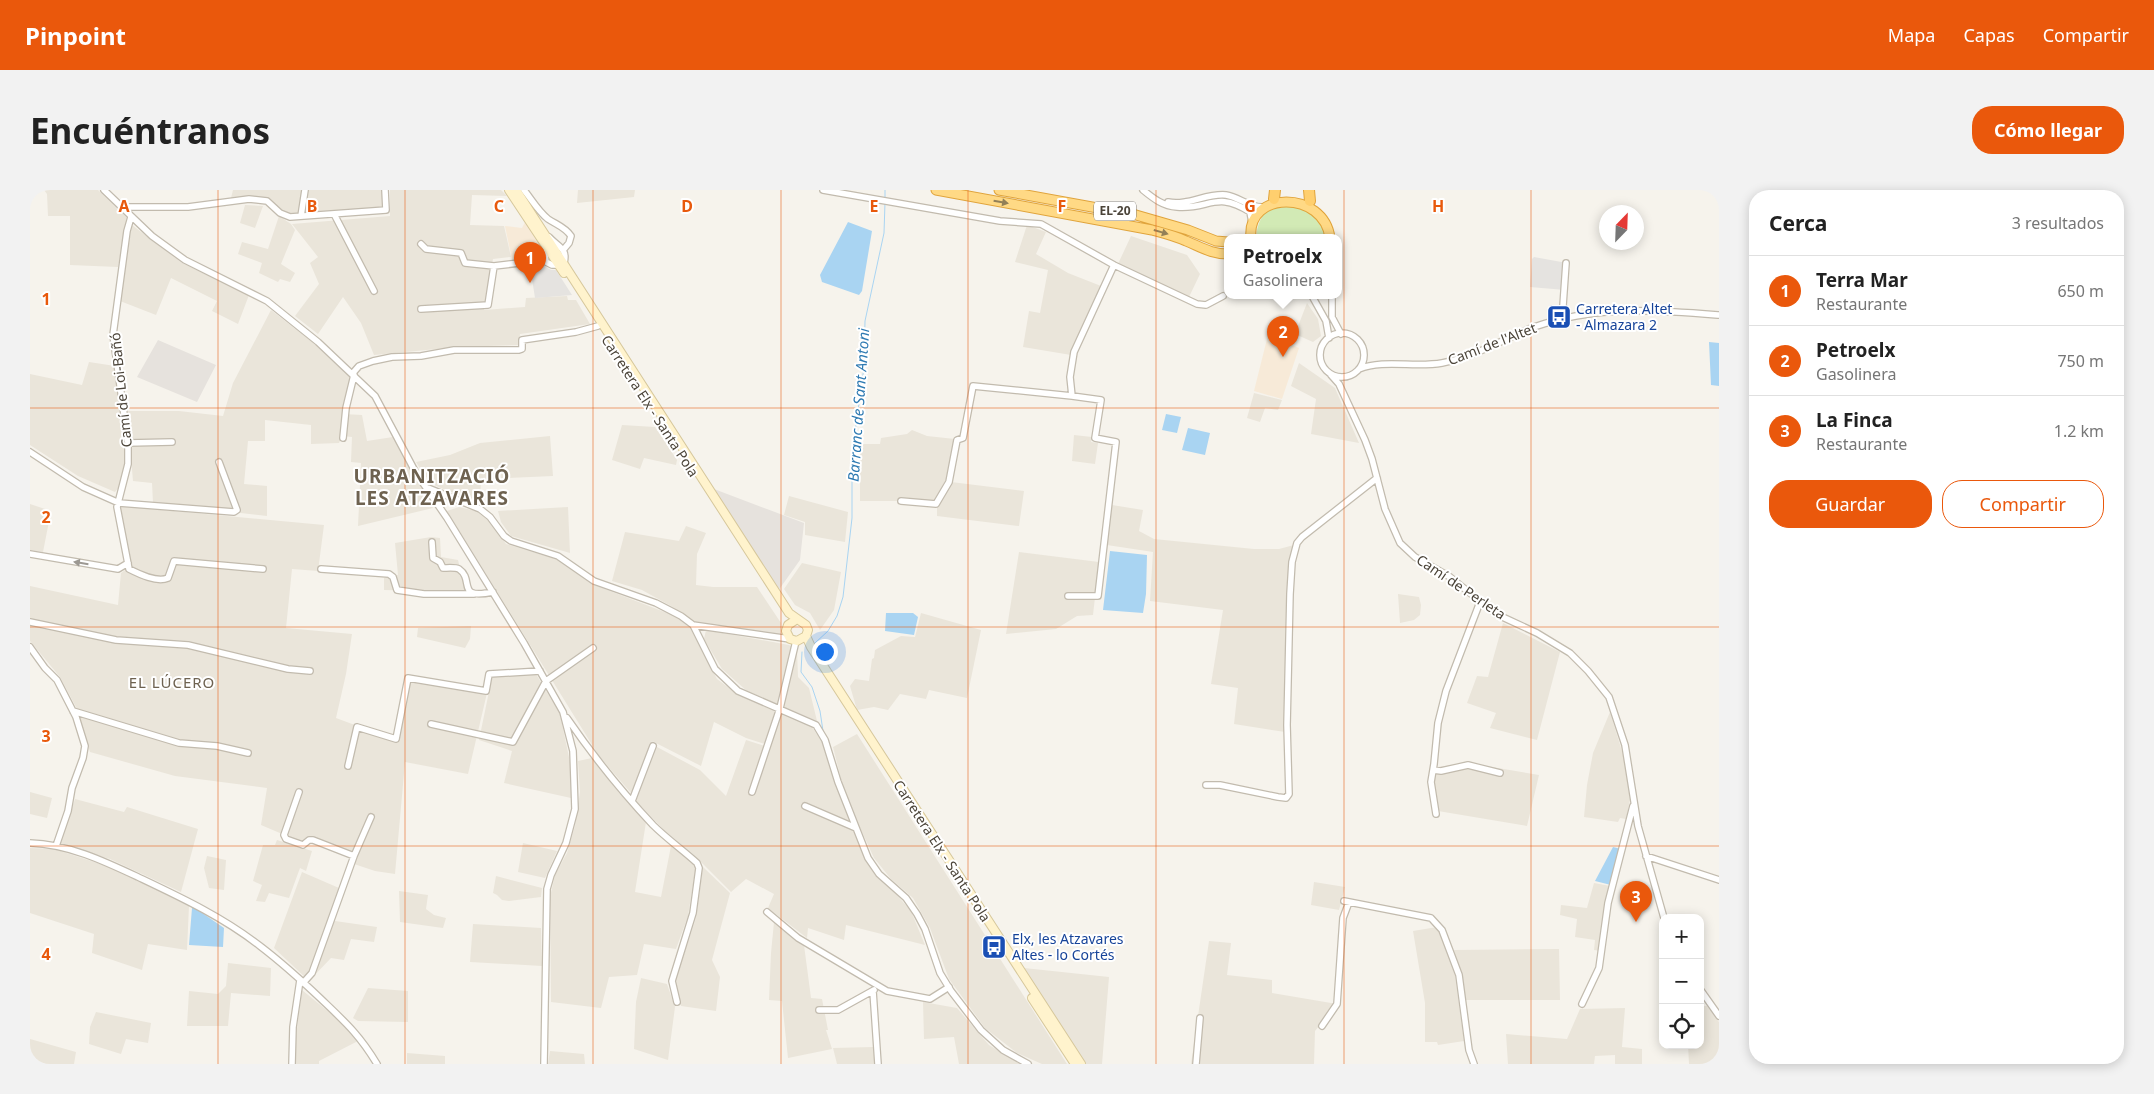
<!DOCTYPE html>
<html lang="es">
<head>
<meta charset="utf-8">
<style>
	body { margin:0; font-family:"Noto Sans",sans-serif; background:#f2f2f2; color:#222 }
	.controls { position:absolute; right:15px; bottom:15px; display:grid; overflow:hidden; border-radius:10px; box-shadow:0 2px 12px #0003 }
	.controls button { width:45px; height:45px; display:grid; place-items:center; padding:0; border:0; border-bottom:1px solid #e0e0e0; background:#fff; color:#222; font:25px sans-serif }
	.compass { position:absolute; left:1569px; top:15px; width:45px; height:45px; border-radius:50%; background:#fff; box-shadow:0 2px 12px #0003; rotate:23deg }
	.you { position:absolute; left:794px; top:461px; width:18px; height:18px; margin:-12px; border:4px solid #fff; border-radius:50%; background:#1a73e8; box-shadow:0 0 0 8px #1a73e833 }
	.badge { display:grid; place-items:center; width:32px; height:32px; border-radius:50%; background:#ea580c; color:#fff; font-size:16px; font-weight:700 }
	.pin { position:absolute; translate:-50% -41px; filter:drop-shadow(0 1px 2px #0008) }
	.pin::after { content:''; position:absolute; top:26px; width:18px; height:15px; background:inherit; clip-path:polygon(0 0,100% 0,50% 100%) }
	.popup { position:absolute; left:1194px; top:44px; width:118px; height:65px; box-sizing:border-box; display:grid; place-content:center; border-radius:10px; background:#fff; filter:drop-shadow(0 1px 4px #0005); font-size:16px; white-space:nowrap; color:#767676 }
	.popup b { font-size:19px; color:#222 }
	.popup::after { content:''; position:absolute; left:50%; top:100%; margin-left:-10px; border:10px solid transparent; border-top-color:#fff }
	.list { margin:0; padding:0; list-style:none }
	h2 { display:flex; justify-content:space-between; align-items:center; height:65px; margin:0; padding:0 20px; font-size:21px }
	h2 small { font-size:16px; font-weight:400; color:#767676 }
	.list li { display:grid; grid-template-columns:32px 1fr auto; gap:15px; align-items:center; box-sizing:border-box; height:70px; padding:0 20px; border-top:1px solid #e0e0e0 }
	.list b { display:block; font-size:19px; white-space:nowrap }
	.list p { margin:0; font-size:16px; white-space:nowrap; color:#767676 }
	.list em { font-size:16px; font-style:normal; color:#767676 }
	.actions { display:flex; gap:10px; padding:15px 20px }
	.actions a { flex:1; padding:11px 0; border:1px solid #ea580c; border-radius:20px; text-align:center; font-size:18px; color:#ea580c }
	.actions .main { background:#ea580c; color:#fff }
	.icon { flex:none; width:28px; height:28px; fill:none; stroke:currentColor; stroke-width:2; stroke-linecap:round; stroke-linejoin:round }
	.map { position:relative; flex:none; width:1689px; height:874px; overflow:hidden; border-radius:20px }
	header { display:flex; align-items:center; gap:30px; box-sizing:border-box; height:70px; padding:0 25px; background:#ea580c; color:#fff }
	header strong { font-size:24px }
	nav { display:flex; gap:28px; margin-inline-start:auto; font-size:18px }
	.intro { display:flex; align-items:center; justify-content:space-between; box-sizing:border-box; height:120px; padding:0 30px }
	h1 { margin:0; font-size:35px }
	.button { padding:12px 22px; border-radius:20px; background:#ea580c; color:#fff; font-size:18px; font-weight:700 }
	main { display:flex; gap:30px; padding:0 30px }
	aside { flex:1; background:#fff; border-radius:20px; box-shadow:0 2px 12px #0003 }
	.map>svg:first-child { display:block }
	.residential { fill:#eae5da }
	.commercial { fill:#f7ead8 }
	.industrial { fill:#e6e2dd }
	.green { fill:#d2eab5 }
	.parking { fill:#e5e3e0 }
	.water { fill:#a9d4f2 }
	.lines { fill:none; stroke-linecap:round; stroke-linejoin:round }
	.stream { stroke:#a9d4f2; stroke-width:1 }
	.minor-casing { stroke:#c2bbae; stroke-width:8 }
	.secondary-casing { stroke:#d6c79b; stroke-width:10 }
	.trunk-casing { stroke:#e0a43c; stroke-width:11 }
	.motorway-casing { stroke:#e0a43c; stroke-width:12 }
	.minor { stroke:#fff; stroke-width:5.5 }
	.secondary { stroke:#fff3cd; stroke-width:8 }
	.trunk { stroke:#ffd985; stroke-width:9 }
	.motorway { stroke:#ffcf6e; stroke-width:10 }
	.oneway { fill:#938057 }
	.oneway2 { fill:#9c9892 }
	.grid { fill:none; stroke:#e8590c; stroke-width:1; stroke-opacity:0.55 }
	.labels { text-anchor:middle; stroke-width:4; stroke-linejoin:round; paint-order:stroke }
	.shield { fill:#fff; stroke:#817c74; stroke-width:1 }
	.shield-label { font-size:12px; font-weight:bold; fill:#4b4439 }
	.transit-label { font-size:14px; fill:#164399; stroke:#fff; text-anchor:start }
	.street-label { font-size:14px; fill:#4b4439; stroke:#fff }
	.water-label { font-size:15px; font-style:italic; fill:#2e7ab2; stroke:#fff }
	.neighbourhood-label { font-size:15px; letter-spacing:1px; fill:#6e6250; stroke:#fff }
	.district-label { font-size:19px; font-weight:bold; letter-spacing:1px; fill:#6e6250; stroke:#fff }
	.grid-label { font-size:16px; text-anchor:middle; font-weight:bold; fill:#e8590c; stroke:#fff; stroke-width:4; stroke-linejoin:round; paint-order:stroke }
</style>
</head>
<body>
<header>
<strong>Pinpoint</strong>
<nav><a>Mapa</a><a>Capas</a><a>Compartir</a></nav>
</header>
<div class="intro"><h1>Encuéntranos</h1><a class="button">Cómo llegar</a></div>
<main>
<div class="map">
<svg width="1689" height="874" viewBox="0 0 1689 874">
	<rect width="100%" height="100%" fill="#f6f3ec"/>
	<path class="residential" d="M14 0H68L97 28 88 77 40 75V26H18L17 4Z
		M203 0H353V18L261 25 252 21 238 8H201Z
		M360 0H471L477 6 442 5 440 35 474 36 481 67 463 69 454 120 495 117 496 108 537 106 538 110H546L560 134 490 144 489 155 428 157 344 165 331 133 313 107 288 144 265 126 289 94 280 73 288 67 262 34 360 26Z
		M548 0H605L604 7 547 13Z
		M215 15 233 16 225 38 210 33Z
		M249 26 261 34 265 40 251 74 265 83 260 92 250 89 248 92 229 83 232 73 208 64 212 52 238 59Z
		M102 35 152 73 219 105 208 134 182 121 187 111 141 88 126 125 90 111Z
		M997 35 1016 42 1006 64 1038 83 1071 96 1041 165 993 157 999 121 1010 123 1018 80 985 72Z
		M1101 46 1157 65 1170 84 1159 107 1088 74Z
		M1277 113 1288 129 1291 146 1283 152 1265 144Z
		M241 120 281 151 322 189 313 224 332 225 337 251 363 247 403 318 328 336 331 273 321 272 322 247 312 246 309 253 281 254V235L235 230V251H218L214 294 237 296V326L123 313 122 293 103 291 97 221H149L193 226 203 193Z
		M59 172 85 176 95 270 91 295 85 302 48 286 0 255V184L52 195Z
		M1269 173 1305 198 1329 253 1281 244 1286 209 1261 196Z
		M1224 203 1252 210 1248 220 1235 218 1230 232 1217 228Z
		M592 235 625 237 647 270 646 275 614 268 610 279 582 270Z
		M882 240 897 246 925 249 918 285 905 311 872 309 868 311H830V254H850L851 248 877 244Z
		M1044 245 1062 247 1061 252 1068 253 1065 274 1042 271Z
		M520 246 523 286 451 289 450 314 406 296 394 285 386 272 420 265 450 253Z
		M921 292 994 301 989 336 907 326V317Z
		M759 306 818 322 815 352 775 345V332L754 325Z
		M0 314 21 321 13 362 0 360Z
		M1082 315 1113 320 1109 341 1124 349 1224 359H1249L1264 355 1260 371 1256 414 1255 542 1204 534 1208 498 1181 494 1193 420 1120 411 1123 362 1077 355Z
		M90 316 294 335 288 381 262 379 256 438 322 444 316 484 306 528 368 551 380 492 457 503 438 584 375 572 365 684 345 681 324 674 328 665 281 647 271 652 231 635 237 598 145 586 60 562 47 519 30 487 0 451V396L88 415 91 383 101 376Z
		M429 317 446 321 460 332 476 354 532 371 549 385 567 396 645 426 660 438 687 489 710 506 745 521 735 554 716 548 684 532 671 576 622 551 601 603 569 566 417 321Z
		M538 317 540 363 481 346 471 332 468 321Z
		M656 336 676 343 667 364 666 395 683 397H727L751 433 750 445 666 433 641 416 612 400 582 391 595 342 649 351Z
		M401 347 410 348 411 367 428 370 436 402 354 400V388L368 385 365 353Z
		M989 362 1069 372 1063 425 1047 426 1026 439 976 444Z
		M772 373 811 382 804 420 790 440 780 423 765 415 754 399Z
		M1368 404 1389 407 1391 415 1390 425 1384 430 1370 433Z
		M891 423 951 440 937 508 899 500 896 509 870 504 858 520 844 517 827 520 820 496 825 489 839 491 842 469 844 468 845 460 871 446 885 447Z
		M1473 433 1530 462 1507 550 1460 538 1466 523 1437 513 1447 486 1458 487Z
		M441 436 440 449 435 458 387 447 388 438Z
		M676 440 759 455 767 460 768 487 779 498 787 531 717 501 692 479 674 449Z
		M506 484 530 524 541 577V608L474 593 482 561 449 550 462 487Z
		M750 522 782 537 792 552 833 664 845 685 865 703 881 721 895 755 816 735 814 750 778 738 777 748 738 718 744 704 716 689 701 702 662 663 635 641 606 611 627 557 670 580 696 606 716 550 738 557Z
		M1580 522 1594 568 1600 610 1596 629 1590 628 1588 632 1554 627 1557 595 1563 563Z
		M827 544 1037 874H1012L987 863 955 838 919 789 900 738 883 708 861 689 844 668 815 605 803 557Z
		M562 568 589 603 616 632 605 702 631 707 641 656 666 675 658 726 646 759 614 754 607 785 579 787 571 818 521 812 520 707 525 685 537 663 545 636 550 602 548 571Z
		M1438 573 1509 585 1497 636 1408 621 1404 593 1407 577Z
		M0 602 22 608 17 628 0 624Z
		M45 609 94 622 97 617 168 639 151 702 80 669 30 654Z
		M247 650 282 661 276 681 270 678 259 708 239 703 235 712 226 711 232 695 223 691 233 655H245Z
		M493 653 527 661 515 688 488 682Z
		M0 658 24 659 83 678 159 716 157 760 118 754 112 780 62 763 64 744 0 723Z
		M177 666 196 670 194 700 179 698 174 678Z
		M673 677 700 703 682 770 690 787 686 821 651 816 645 792 666 728Z
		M272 682 309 698 298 730 347 737 344 752 321 749 314 770 301 768 279 791 244 758Z
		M466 686 512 698 511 707 479 711 472 710 467 705 463 703Z
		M1284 692 1315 697 1309 720 1281 715Z
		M1564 693 1580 696 1574 718 1570 761 1564 760 1565 750 1545 747 1547 729 1530 725 1531 715 1557 718Z
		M369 701 398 705 396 719 404 725 416 728 413 738 370 732Z
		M744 732 774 755 781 808 792 809 798 840H796L802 859 758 868 752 811 739 810 741 763Z
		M443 734 511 738 512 776 440 772Z
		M1407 737 1412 744 1425 786 1434 851 1408 855 1407 852H1395V813L1383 741Z
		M1179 751 1201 753 1197 785 1242 790V803L1307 814 1285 841 1284 874H1161Z
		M1529 759 1530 810H1436L1424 760Z
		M198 773 241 778 240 806 201 803 198 836H157L159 801 188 804 196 796Z
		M994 778 1079 787 1072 874H1055Z
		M611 788 637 794 645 817 638 870 604 859 606 812Z
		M338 798 378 801V832L328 831 323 828Z
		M272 800 305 827 328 851 289 871V874H266V847Z
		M893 812 927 818 959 855 990 874H929L924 847 894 849Z
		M1670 816H1677L1689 832V874H1659L1658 855H1670Z
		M1595 818 1592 857 1612 859V874H1585V865L1565 866 1564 874H1478L1476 844 1537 849 1550 819Z
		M66 822 121 833 118 853 96 849 91 864 59 854 60 837Z
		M0 849 46 862 44 874H11L0 871Z
		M843 857 845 874H807L803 858Z
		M520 861 554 864 555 874H518Z
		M377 863 415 866V874H377Z"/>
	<path class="commercial" d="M495 32 512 58 510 68 482 70 475 36 492 38Z
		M1238 145 1269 158 1252 209 1224 201Z"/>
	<path class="industrial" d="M128 150 186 175 167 212 107 187Z
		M684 299 774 333 770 370 748 401Z"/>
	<path class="green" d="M1246 13 1288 21 1297 48H1226C1227 32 1233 22 1246 13Z"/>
	<path class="parking" d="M1504 67 1537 73 1535 100 1500 97 1502 69Z
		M513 75 521 80H526L542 105 505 108 500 76Z"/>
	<path class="water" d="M818 32 842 41 832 101 829 105 792 92 790 85Z
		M1679 152 1689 153V196L1681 195Z
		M1136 224 1151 227 1147 243 1132 240Z
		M1158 238 1180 243 1175 265 1152 260Z
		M1080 361 1117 365 1116 404 1113 423 1073 420Z
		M856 423H883L888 427 884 445 855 441Z
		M1583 657 1591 659 1581 695 1565 691Z
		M162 718H165L194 738 193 757 159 755Z"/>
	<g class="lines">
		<path class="stream" d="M855 9V0
			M785 453 798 441 807 426 813 407 822 328V264L834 177 835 131 854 43 855 13
			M772 462 771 482 782 497 790 521 793 541"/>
		<defs>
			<path id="minor" d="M74 0 122 46 155 70 237 111 288 152 345 206 386 283 417 328 494 453 533 522 543 561 545 619 536 653 521 685 517 699 514 874
				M494 0C502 10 508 21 518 29 527 35 535 37 541 46L539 53 534 59
				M793 0 970 31 1011 34 1084 75 1167 114 1176 115 1193 106
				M1113 0C1124 9 1133 16 1147 17 1179 20 1186 0 1220 22L1222 33
				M1138 12C1158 16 1176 3 1196 5 1209 7 1218 17 1232 17
				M91 17H158L219 9 237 11 250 23 260 27 356 20 355 0
				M304 24 344 101
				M271 26 275 0
				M101 27 97 41 83 145 98 253V274L87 317 99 379C109 384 127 393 138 388L144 371 233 379
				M519 47C528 57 538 58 534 73
				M391 54 396 59 431 63 435 73 464 76 515 70
				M518 58 515 65 516 72 522 75H529
				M1282 106 1296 131 1299 148
				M1302 106V127L1311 144
				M391 119 458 115 464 76
				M1532 130 1536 73
				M1290 165a22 22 0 1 1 44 0a22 22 0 1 1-44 0Z
				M1329 179C1354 169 1385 178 1412 173 1445 167 1473 149 1504 137 1565 115 1626 120 1689 125
				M322 184 329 176 343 171 362 167 391 166 424 160H489L492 159V150L546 142 568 136
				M1301 185 1309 194 1335 250 1342 269 1355 319 1370 353 1385 367 1420 387 1466 424 1507 443 1540 463 1558 481 1579 507 1595 555 1608 636 1634 728
				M313 248 316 218 324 185
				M98 253 142 252
				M0 262 53 297 89 313 204 322 207 320 189 272
				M398 298 450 319 460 327 474 346 481 351 528 366 564 391 626 413 651 426 663 435 685 479 708 501 786 535 795 550 808 592 838 668 849 684 876 708 887 724 895 739 910 783 921 801 951 840 973 860 998 874
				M871 311 906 314 919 292 927 250 933 248 943 196 1042 206
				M402 352 403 368 410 372 413 378C417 378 425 377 429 379 445 390 425 410 463 402
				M0 364 88 379 98 373
				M291 379 359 384 363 387 367 400 394 404H444
				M1038 406H1068L1086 252 1065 248 1071 210 1042 206 1040 187 1044 162 1084 75
				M0 432 86 450 158 455 258 479 280 481
				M663 435 760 449
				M0 457 15 478 27 490 46 527 55 556 53 568 42 598 38 621 26 656
				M43 521 149 553 187 556 218 563
				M537 528C563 566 592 602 623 635 637 649 653 660 667 673L669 678 663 723 642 791 647 812
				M401 534 483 552 516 491 563 458
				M318 576 327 537 366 549 378 488 456 501 459 484 510 481
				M1403 580 1411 581 1438 575 1470 583
				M1176 595H1190L1248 607 1256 608 1259 604 1257 535 1260 404 1262 372 1267 353 1272 347 1347 288
				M269 602 254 645 256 649 273 655 279 650H283L324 666
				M722 602 750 518 766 451
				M602 611 623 556
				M775 616 826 638
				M1406 624 1401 592 1404 574 1408 533 1416 501 1450 412
				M0 653C38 654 74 671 108 687 150 707 193 727 230 756 251 772 271 790 290 808 315 832 329 844 347 874
				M1616 666 1689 690
				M1314 711 1401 728 1412 740 1429 785 1439 860 1444 874
				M737 722 768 748 857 801 900 809 919 797
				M273 793 282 783 324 666 341 627
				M1670 799 1689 826
				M843 801 848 874
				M1552 814 1569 778 1578 713 1603 616
				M789 820H808L844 800
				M1292 836 1307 814 1313 728 1319 712
				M262 874 263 837 270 790
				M1166 874 1170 828"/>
			<path id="secondary" d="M479 0 534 83
				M486 0 759 423 776 435 778 440 776 446 767 451 760 449 756 441 758 435 767 429
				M776 446 781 457 1051 874
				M1002 808 1045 874"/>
			<path id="trunk" d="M906 0 1122 40C1133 43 1145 46 1156 51 1171 57 1181 64 1198 64
				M969 0 1106 25 1158 40 1186 51 1198 52
				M1221 48C1216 0 1294 0 1300 48"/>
			<path id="motorway" d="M1279 0 1280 11
				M1244 9 1245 0"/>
		</defs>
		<use href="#minor" class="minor-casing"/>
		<use href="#secondary" class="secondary-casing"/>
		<use href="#trunk" class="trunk-casing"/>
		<use href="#motorway" class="motorway-casing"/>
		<use href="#minor" class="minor"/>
		<use href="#secondary" class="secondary"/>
		<use href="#trunk" class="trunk"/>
		<use href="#motorway" class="motorway"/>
	</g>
	<defs><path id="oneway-solid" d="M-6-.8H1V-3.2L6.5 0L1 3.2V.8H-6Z" transform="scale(1.25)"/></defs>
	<g class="oneway">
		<use href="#oneway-solid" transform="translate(971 12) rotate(10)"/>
		<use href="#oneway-solid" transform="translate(1131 42) rotate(16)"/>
	</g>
	<use class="oneway2" href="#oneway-solid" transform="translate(51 373) rotate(-171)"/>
	<path class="grid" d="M188 0V874M375 0V874M563 0V874M751 0V874M938 0V874M1126 0V874M1314 0V874M1501 0V874M0 218H1689M0 437H1689M0 656H1689"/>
	<defs>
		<symbol id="bus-square" viewBox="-11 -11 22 22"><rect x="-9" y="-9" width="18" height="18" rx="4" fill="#1a4fb4" stroke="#fff"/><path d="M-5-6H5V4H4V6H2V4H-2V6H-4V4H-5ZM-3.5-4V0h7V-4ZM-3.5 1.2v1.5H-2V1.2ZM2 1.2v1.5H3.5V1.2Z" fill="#fff"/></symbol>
	</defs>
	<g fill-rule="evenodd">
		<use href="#bus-square" x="1515" y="113" width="28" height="28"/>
		<use href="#bus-square" x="950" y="743" width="28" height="28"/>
	</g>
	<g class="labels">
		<rect class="shield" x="1064" y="11.5" width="42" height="19" rx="4"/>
		<g class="shield-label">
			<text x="1085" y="25">EL-20</text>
		</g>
		<g class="transit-label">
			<text x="1546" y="124">Carretera Altet<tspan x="1546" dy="16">- Almazara 2</tspan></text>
			<text x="982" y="754">Elx, les Atzavares<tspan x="982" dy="16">Altes - lo Cortés</tspan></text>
		</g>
		<g class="street-label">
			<text transform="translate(1462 154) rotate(-21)" y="5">Camí de l'Altet</text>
			<text transform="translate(91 200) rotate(-96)" y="5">Camí de Loi-Bañó</text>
			<text transform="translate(620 216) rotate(57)" y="5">Carretera Elx - Santa Pola</text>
			<text transform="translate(1431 397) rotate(34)" y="5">Camí de Perleta</text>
			<text transform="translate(912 661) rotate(57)" y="5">Carretera Elx - Santa Pola</text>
		</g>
		<g class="water-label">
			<text transform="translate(829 215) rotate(-86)" y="5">Barranc de Sant Antoni</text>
		</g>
		<g class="neighbourhood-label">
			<text x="142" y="498">EL LÚCERO</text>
		</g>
		<g class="district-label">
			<text x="402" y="293">URBANITZACIÓ<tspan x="402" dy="22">LES ATZAVARES</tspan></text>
		</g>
	</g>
	<g class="grid-label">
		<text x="94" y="22">A</text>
		<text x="282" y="22">B</text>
		<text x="469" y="22">C</text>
		<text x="657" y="22">D</text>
		<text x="844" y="22">E</text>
		<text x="1032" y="22">F</text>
		<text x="1220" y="22">G</text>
		<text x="1408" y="22">H</text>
		<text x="16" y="115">1</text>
		<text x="16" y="333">2</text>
		<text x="16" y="552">3</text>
		<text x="16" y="770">4</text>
	</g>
</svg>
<div class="controls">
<button>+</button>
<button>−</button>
<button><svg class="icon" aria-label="locate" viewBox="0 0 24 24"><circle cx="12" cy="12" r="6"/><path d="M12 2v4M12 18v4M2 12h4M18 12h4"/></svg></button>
</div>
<svg class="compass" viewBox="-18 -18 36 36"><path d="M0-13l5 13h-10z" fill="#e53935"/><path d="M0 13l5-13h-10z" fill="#767676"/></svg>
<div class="you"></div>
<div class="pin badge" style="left:500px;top:93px">1</div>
<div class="pin badge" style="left:1253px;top:167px">2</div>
<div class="popup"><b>Petroelx</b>Gasolinera</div>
<div class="pin badge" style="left:1606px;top:732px">3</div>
</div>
<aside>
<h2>Cerca<small>3 resultados</small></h2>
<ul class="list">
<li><span class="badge">1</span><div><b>Terra Mar</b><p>Restaurante</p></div><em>650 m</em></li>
<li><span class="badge">2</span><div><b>Petroelx</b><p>Gasolinera</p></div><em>750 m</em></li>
<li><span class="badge">3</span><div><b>La Finca</b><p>Restaurante</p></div><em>1.2 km</em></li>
</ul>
<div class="actions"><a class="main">Guardar</a><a>Compartir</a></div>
</aside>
</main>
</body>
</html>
